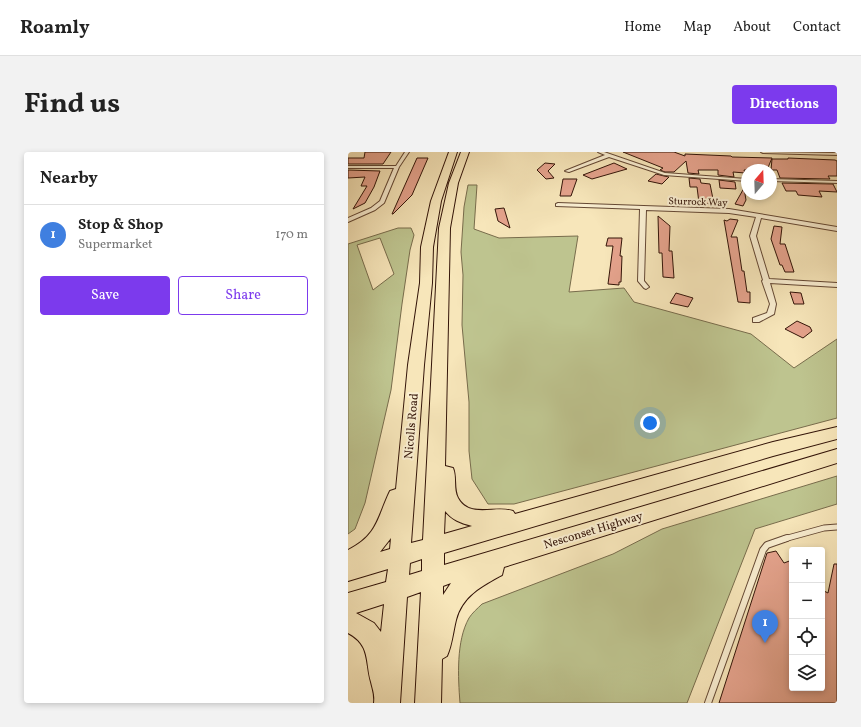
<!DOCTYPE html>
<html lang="en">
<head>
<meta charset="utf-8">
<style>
	body { margin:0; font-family:Vollkorn,serif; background:#f2f2f2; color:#222 }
	.controls { position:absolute; right:12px; bottom:12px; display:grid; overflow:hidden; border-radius:4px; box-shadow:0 2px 6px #0003 }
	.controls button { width:36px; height:36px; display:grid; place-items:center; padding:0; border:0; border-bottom:1px solid #e0e0e0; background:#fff; color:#222; font:20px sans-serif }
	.compass { position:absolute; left:393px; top:12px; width:36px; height:36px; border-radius:50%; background:#fff; box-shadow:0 2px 6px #0003; rotate:19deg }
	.you { position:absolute; left:302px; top:271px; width:14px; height:14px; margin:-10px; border:3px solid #fff; border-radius:50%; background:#1a73e8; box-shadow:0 0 0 6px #1a73e833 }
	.badge { display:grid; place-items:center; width:26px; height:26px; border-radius:50%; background:#7c3aed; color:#fff; font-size:13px; font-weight:700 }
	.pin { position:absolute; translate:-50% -33px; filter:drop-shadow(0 1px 2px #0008) }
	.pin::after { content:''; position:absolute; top:21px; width:14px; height:12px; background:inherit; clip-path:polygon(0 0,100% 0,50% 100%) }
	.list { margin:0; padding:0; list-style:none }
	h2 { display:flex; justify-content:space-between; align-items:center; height:52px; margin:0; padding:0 16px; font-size:17px }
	h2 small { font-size:13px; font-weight:400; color:#767676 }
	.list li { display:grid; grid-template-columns:26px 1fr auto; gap:12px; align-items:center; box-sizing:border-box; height:60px; padding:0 16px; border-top:1px solid #e0e0e0 }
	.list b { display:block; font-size:15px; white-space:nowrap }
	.list p { margin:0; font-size:13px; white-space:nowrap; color:#767676 }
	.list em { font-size:13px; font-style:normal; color:#767676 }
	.actions { display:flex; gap:8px; padding:12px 16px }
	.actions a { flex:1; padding:9px 0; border:1px solid #7c3aed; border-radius:4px; text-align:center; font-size:14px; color:#7c3aed }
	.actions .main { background:#7c3aed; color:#fff }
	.icon { flex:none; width:22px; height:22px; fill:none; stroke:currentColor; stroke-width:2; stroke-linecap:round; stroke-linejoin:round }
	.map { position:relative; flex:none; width:489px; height:551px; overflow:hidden; border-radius:4px }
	header { display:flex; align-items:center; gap:24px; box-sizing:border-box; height:56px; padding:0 20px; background:#fff; border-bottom:1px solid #e0e0e0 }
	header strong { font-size:19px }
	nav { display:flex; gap:22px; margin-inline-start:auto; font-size:14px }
	.intro { display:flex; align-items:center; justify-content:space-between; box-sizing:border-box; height:96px; padding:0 24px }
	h1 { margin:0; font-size:28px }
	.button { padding:10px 18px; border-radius:4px; background:#7c3aed; color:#fff; font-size:14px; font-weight:700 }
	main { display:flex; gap:24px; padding:0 24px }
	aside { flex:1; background:#fff; border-radius:4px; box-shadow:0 2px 6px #0003 }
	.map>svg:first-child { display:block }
	.green { fill:#bec48f; stroke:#786c4c; fill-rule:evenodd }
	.building { fill:#e5a38d; stroke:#331408 }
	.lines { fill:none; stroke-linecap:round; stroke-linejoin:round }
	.lane-far1-casing { stroke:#644834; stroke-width:7 }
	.lane-casing { stroke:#644834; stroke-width:8 }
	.street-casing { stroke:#644834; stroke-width:2 }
	.highway-casing { stroke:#331408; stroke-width:2 }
	.lane-far1 { stroke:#faefd2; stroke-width:5 }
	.lane { stroke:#faefd2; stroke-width:6 }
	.street { fill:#faefd2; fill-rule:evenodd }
	.highway { fill:#f7e6ba; fill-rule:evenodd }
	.labels { text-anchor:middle; stroke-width:4; stroke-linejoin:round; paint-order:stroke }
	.far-street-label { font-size:10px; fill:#331408; stroke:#faefd2 }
	.street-label { font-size:12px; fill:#331408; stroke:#faefd2 }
</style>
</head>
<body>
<header>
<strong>Roamly</strong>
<nav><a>Home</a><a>Map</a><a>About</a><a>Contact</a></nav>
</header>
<div class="intro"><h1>Find us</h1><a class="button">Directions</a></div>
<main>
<aside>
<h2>Nearby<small></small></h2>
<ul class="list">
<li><span class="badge" style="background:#3f7fe0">1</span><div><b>Stop &amp; Shop</b><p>Supermarket</p></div><em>170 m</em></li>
</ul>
<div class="actions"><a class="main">Save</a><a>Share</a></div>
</aside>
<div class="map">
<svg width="489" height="551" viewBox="0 0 489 551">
	<rect width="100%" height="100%" fill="#f7e6ba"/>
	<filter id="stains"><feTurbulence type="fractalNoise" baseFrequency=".005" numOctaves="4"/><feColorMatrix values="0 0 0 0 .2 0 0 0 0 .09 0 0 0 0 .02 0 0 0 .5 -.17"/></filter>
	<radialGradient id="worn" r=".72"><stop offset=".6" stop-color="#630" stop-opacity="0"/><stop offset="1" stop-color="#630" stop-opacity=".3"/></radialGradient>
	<path class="green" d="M120 33H129L126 77 151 86 230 84 221 140 276 136 286 150 403 182 446 216 489 187V266L166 352H140L124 327 121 299V250L114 173 115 123 113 100 116 55Z
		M50 76H63L66 83 62 98 54 152 43 238 17 351 7 377 0 382V92ZM32 86 46 122 25 138 9 93Z
		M489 324V352L407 377 339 551H112C110 525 108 489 121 466 124 461 130 456 134 452L265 402 314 377Z"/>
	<path class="building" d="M17 0H43L35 12H0V6H16Z
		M275 0H326L337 4V2L383 4 384 5 424 6 419 18H396L397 21 385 20 386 25 370 23V18H350L351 22 340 21 338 9 326 20H317L312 18 315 16Z
		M69 6H80L64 43 45 62H44Z
		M440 6 487 8 489 9V24H480L482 27 432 26 429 18H423L424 7H440Z
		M197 11 207 12 200 19 206 26 198 27 189 18Z
		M266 11 279 17 244 27 235 23Z
		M0 18 32 19 26 35 17 51 5 57 19 34H13L17 25 0 26Z
		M308 22 316 24 321 25 314 32 300 29Z
		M341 26 352 27 353 31 362 32 366 52 351 51 349 35H342Z
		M215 27H229L223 44H212Z
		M371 28 387 30 388 37 372 36Z
		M434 31 485 32 489 40 471 39 474 45 450 43 448 39H438Z
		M396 36 398 48 395 54 387 52Z
		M156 56 162 76 150 69 147 57Z
		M310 64 322 74 321 99H324L326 126 315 125 314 101H311Z
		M382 67 390 68 383 85H389L394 119H396L399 140H402V151L390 150 376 68 379 69Z
		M426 74 434 75 432 92H437L446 120H437L434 113H432L423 87Z
		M260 86H274L272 104H274L273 130H271V133L260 132 265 94H258Z
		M442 140 453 141 456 152H446Z
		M328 141 345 146 340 155 322 151Z
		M449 169 462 175 464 179 455 186 437 177Z
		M428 399 436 411 444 408V536H474V438L480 441 486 412H489V551H371L419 401Z"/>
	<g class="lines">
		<defs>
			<path id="lane-far1" d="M436 387 476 376 489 375"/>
			<path id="lane" d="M360 551 415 398 419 393 439 386"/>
			<path id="street" d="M57 0H61L51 15 36 51 27 58 0 70V66L23 56 32 49 46 16H0V14H48Z
				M250 0H256L317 21 399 27V29L316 23 261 5 221 20 217 19 257 3Z
				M413 0 489 1V3L415 1Z
				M423 27 489 29V31L423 29Z
				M210 51 381 57 489 75V79L413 66 408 84 421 127 489 131V135L422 131 428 152 426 162 411 170H405V166L419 161 422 152 414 129 415 128 402 84 408 65 381 61 298 58 296 129 301 135 298 137 296 136 290 129 292 57 208 54V52Z"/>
			<path id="highway" d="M101 0H109L93 49 85 95 84 131 76 213 63 391 75 388 91 76 101 31 113 0H121L110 31 102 76 97 314 105 316C109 325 105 337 110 346 121 367 148 353 165 359L167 362 425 290 489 275V287L425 304 96 401V413L489 297V311L156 415 154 423C134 434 114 444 108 468 105 480 104 493 99 504L94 507 93 551H67L73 440 59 445 52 551H26C27 542 25 539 23 530 17 510 23 493 0 481V441L38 430 40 417 0 429V398C30 383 29 366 42 339L48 337 60 213 72 131 73 95 83 49ZM97 359C104 368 113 371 124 374L96 382ZM43 386 42 397 32 400ZM74 407V419L61 423 62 411ZM103 431 95 443V434ZM36 452 33 480 26 471 8 461Z"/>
		</defs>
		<use href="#lane-far1" class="lane-far1-casing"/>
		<use href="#lane" class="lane-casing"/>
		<use href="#street" class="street-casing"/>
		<use href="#highway" class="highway-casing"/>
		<use href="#lane-far1" class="lane-far1"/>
		<use href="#lane" class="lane"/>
		<use href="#street" class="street"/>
		<use href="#highway" class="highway"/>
	</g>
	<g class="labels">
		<g class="far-street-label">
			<text transform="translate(350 49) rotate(2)" y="4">Sturrock Way</text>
		</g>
		<g class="street-label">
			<text transform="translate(63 274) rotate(-85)" y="4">Nicolls Road</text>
			<text transform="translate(245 378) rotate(-17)" y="4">Nesconset Highway</text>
		</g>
	</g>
	<rect width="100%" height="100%" filter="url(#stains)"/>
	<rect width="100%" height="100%" fill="url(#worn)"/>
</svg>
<div class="controls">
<button>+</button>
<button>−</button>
<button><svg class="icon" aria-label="locate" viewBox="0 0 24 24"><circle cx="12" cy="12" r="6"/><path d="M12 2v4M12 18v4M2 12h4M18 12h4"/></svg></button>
<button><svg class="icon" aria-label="layers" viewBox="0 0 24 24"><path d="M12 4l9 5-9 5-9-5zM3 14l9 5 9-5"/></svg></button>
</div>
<svg class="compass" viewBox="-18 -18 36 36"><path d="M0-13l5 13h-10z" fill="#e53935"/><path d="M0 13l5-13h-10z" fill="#767676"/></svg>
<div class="you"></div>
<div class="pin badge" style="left:417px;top:491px;background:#3f7fe0">1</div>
</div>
</main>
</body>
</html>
